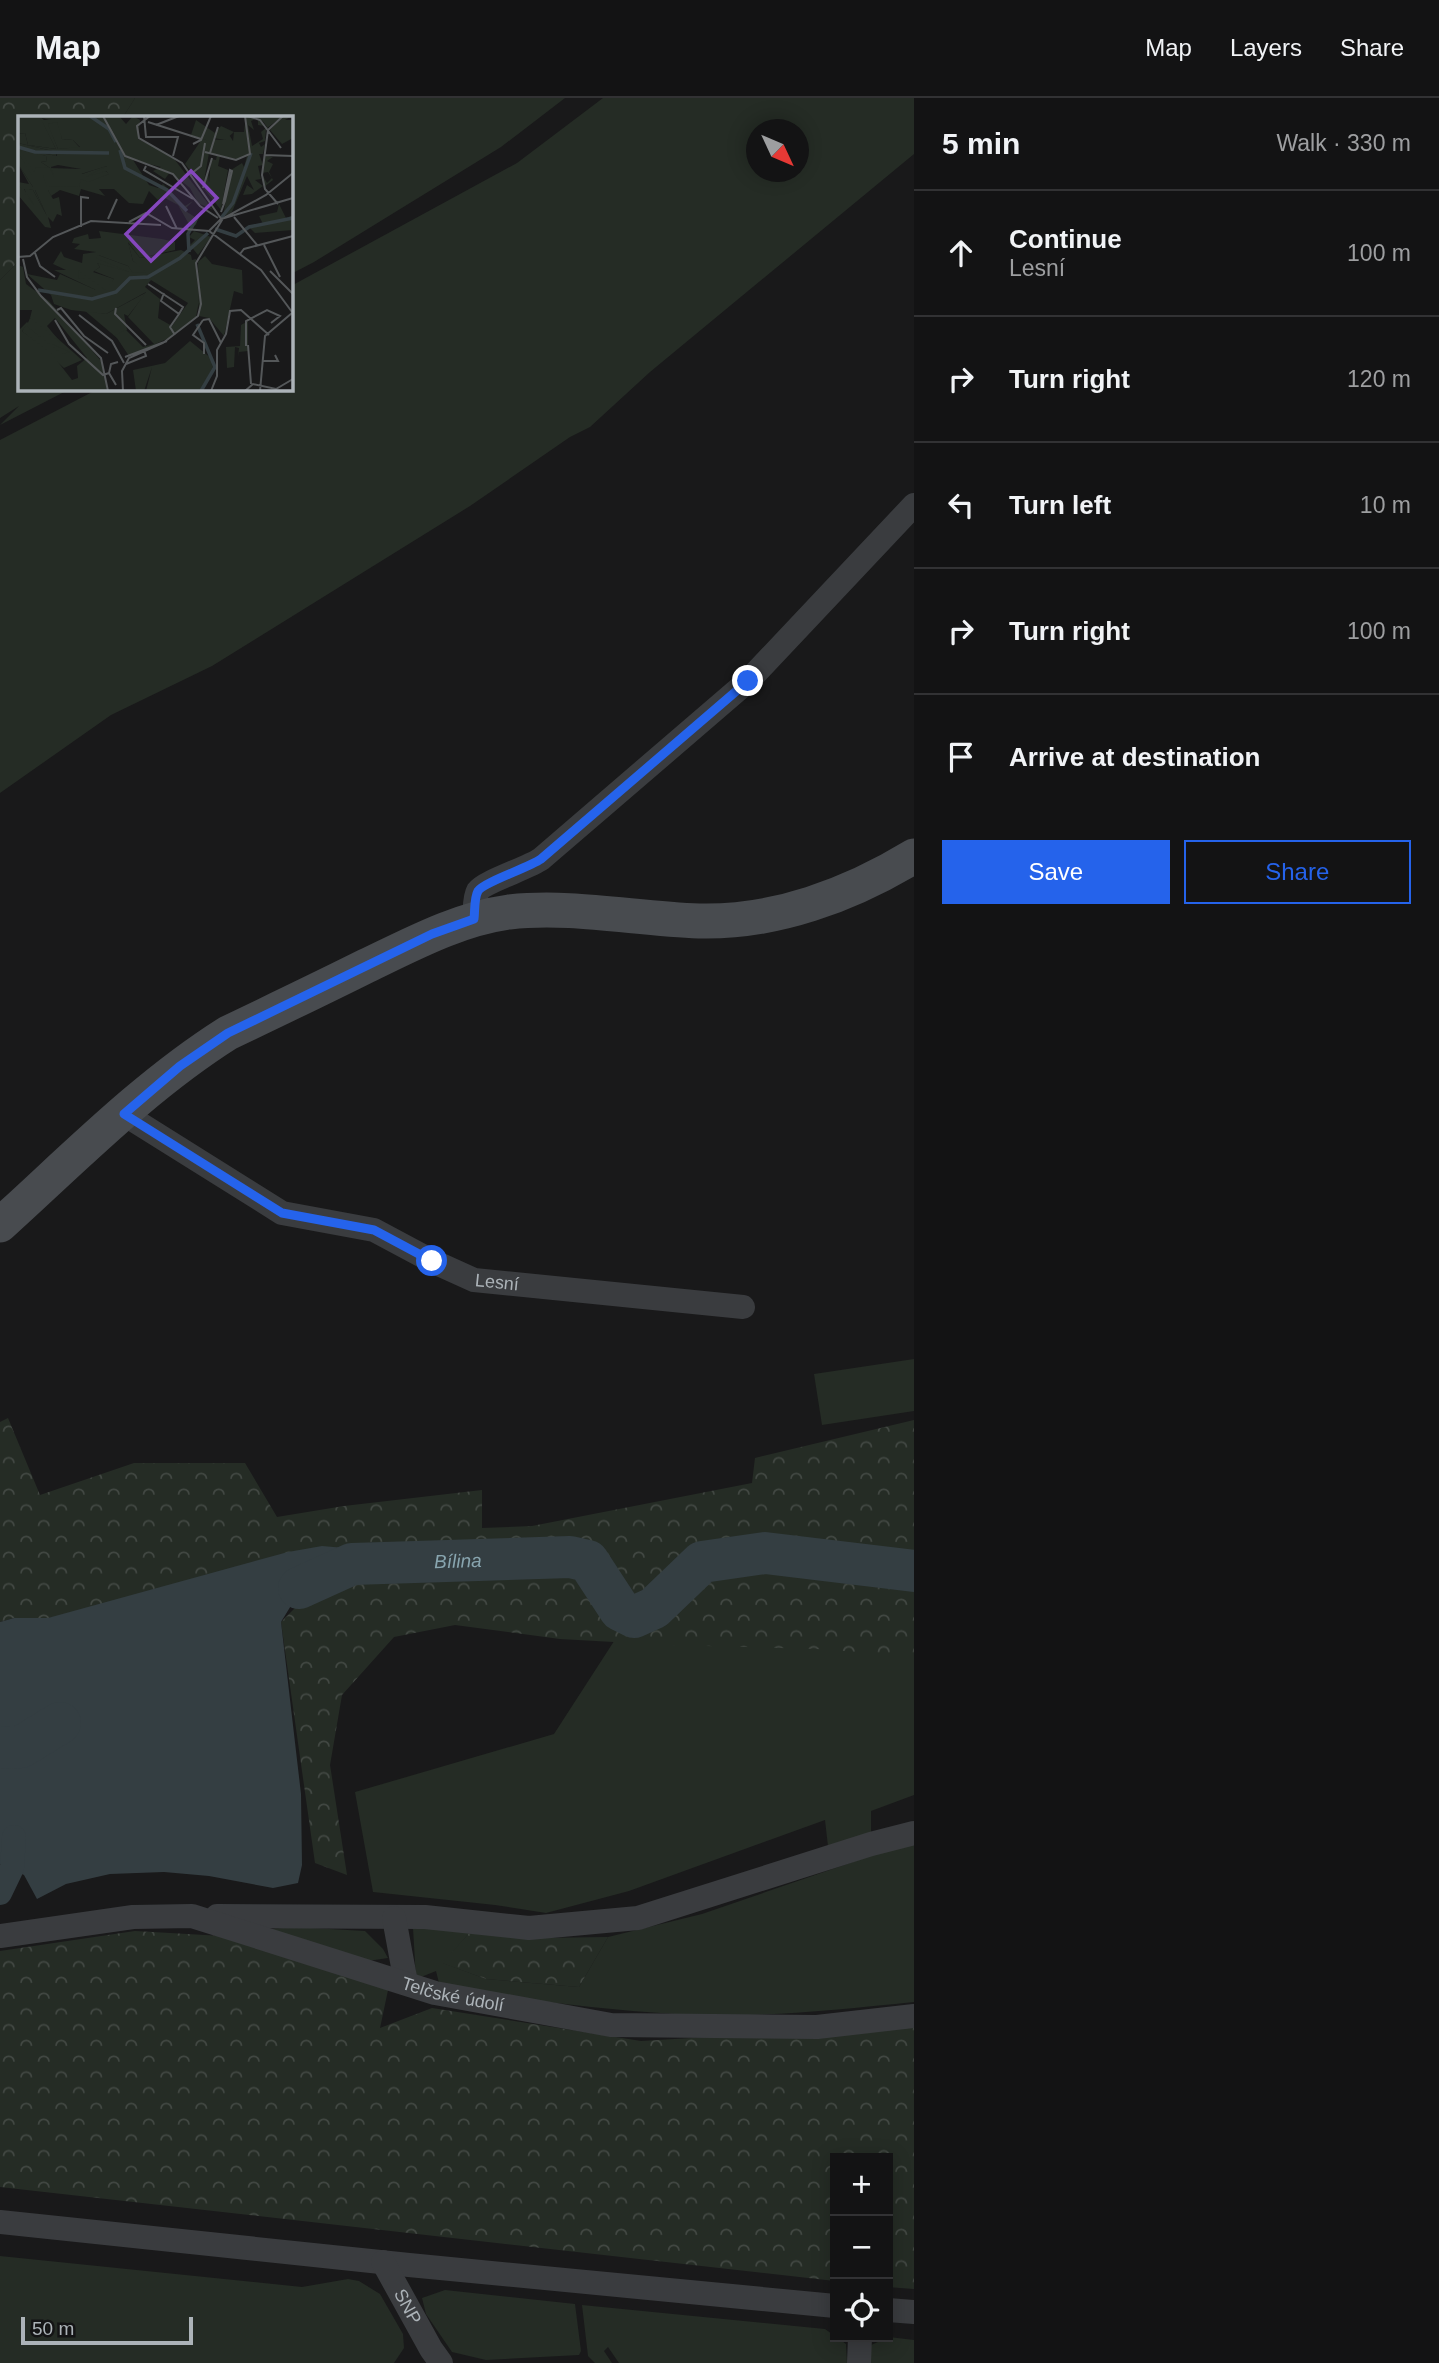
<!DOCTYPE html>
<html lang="en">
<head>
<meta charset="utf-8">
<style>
	body { margin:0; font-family:Helvetica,sans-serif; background:#1c1c1d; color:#f1f3f6 }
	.controls { position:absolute; right:21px; bottom:21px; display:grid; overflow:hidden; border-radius:0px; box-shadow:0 4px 18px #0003 }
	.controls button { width:63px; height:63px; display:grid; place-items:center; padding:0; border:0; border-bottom:2px solid #323234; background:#131314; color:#f1f3f6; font:35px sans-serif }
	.compass { position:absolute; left:746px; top:21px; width:63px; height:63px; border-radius:50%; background:#131314; box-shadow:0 4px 18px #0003; rotate:134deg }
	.scale { position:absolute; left:21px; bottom:18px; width:172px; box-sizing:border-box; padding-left:7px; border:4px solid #acb3b8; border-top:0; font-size:19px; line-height:24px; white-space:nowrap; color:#acb3b8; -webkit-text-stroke:5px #141415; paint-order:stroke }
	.stop { position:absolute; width:21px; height:21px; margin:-16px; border:5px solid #2563eb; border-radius:50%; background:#fff }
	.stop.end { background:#2563eb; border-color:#fff; box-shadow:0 2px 7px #0008 }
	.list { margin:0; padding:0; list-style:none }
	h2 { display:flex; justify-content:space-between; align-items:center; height:91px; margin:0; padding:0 28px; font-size:30px }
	h2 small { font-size:23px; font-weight:400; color:#9d9ea0 }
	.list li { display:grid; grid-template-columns:46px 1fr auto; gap:21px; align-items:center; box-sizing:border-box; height:126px; padding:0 28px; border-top:2px solid #323234 }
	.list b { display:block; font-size:26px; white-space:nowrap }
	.list p { margin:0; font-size:23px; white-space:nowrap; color:#9d9ea0 }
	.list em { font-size:23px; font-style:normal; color:#9d9ea0 }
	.actions { display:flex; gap:14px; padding:21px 28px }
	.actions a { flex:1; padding:16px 0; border:2px solid #2563eb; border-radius:0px; text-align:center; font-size:24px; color:#2563eb }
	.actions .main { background:#2563eb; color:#fff }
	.icon { flex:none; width:38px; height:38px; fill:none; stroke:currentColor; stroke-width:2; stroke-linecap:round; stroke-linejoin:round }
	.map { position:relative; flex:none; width:914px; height:2265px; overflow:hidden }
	header { display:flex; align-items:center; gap:42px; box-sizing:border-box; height:98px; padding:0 35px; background:#131314; border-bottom:2px solid #323234 }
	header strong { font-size:33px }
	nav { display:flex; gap:38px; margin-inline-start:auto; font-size:24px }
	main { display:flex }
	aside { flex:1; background:#131314 }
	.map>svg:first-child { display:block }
	.green { fill:#252c25; fill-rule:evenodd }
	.forest { fill:url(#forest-crowns) }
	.water { fill:#343e42 }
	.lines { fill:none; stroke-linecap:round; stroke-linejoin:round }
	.canal { stroke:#343e42; stroke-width:24 }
	.river { stroke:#343e42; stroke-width:42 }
	.street { stroke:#3a3c3f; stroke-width:24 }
	.secondary { stroke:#484b4f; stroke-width:35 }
	.route { stroke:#2563eb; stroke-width:9 }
	.labels { text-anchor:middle; stroke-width:5; stroke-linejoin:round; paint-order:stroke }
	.street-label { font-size:18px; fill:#acb3b8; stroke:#141415 }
	.water-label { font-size:19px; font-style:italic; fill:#88a5af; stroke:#141415 }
	.inset-river { fill:none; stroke:#343e42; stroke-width:3.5 }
	.inset-road { fill:none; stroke:#545759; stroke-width:2 }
	.view { fill:#8547be; fill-opacity:0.15; stroke:#8547be; stroke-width:3.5 }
	.inset-edge { fill:none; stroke:#acb3b8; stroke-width:3.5 }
</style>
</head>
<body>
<header>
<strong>Map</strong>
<nav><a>Map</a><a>Layers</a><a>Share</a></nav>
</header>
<main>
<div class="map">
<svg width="914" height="2265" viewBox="0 0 914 2265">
	<defs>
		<pattern id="forest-crowns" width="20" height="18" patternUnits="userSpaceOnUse" patternTransform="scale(1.75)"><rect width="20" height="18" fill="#252c25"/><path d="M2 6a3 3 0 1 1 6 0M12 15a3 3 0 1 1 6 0" fill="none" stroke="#424843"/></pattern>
	</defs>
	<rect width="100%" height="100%" fill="#19191a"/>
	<path class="green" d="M135 0H565L501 49 314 164 291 176 290 19H123Z
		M603 0H914V56L650 274 590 329 570 339 470 408 212 568 111 617 0 695V342L98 291 290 290 291 188 517 65ZM757 32H799V74H757Z
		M19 163V290L70 291 0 327 19 308 0 320V182Z
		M914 1261V1313L822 1327 814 1276Z
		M914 1500V1697L871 1713V1744L829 1757 825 1722 629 1793 546 1815 495 1807 373 1794 355 1694 554 1636 618 1537Z
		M914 1743V1904C834 1912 754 1921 674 1916 596 1911 517 1901 440 1889L436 1873 416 1881 413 1830 472 1832 443 1865 486 1881 579 1889 608 1839 702 1816Z
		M295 1829 365 1833 383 1851 388 1860 368 1863 257 1832Z
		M0 2158 302 2189 348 2181 359 2183 380 2196 403 2236 404 2250 394 2265H0Z
		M445 2192 575 2206 581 2253 579 2257 486 2262 452 2254 426 2216 422 2200Z
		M582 2207 825 2231 846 2246 847 2265H619L608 2249 604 2253 612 2265H595L588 2258Z
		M889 2239 914 2242V2265H868L869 2248Z"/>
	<path class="forest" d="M0 0H135L123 19H19V163L0 182Z
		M8 1320 40 1397 134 1365H245L277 1419 344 1408 482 1392V1430L532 1428 752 1385 755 1360 914 1322V1558L817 1551 668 1547 560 1541 455 1527 394 1539 342 1597 330 1667 347 1777 315 1765 281 1524 306 1499 48 1520H14L0 1524V1324Z
		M472 1832 542 1840 608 1839 579 1889 486 1881 442 1865Z
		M135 1833 222 1838 388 1892 380 1930 432 1910 641 1943 914 1927V2191L888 2189V2060H835V2183L0 2089V1853Z"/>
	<path class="water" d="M322 1448 345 1450 352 1466V1485L333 1497 306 1499 292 1506 281 1524 301 1696 302 1767 298 1785 273 1790 209 1778 164 1774 110 1776 66 1786 37 1801 24 1777 0 1766V1663L10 1661 9 1643 0 1642V1524L14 1520H48L288 1454Z"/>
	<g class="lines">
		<path class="canal" d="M0 1795 12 1770 14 1739"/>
		<g class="river">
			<path id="s1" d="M299 1490 352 1466 570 1459 588 1463 620 1512 634 1519 654 1510 702 1464 765 1455 914 1473"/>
			<path d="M0 1650 21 1649 60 1625"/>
		</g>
		<g class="street">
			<path d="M474 821C475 813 474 800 478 793 484 784 528 770 541 761L748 583 914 407"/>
			<path id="s2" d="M124 1016 282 1115 374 1132 432 1163 474 1182 743 1209"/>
			<path d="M217 1818 425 1819 529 1830 638 1820 871 1746 914 1735"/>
			<path d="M394 1820 406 1885"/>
			<path id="s3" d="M0 1838 133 1819 192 1818 435 1895 611 1927 817 1929 914 1918"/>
			<path d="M0 2124 409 2167 835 2208"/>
			<path id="s4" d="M383 2164 431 2251 441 2265"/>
			<path d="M888 2212 914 2214"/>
			<path d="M859 2265 860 2239"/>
		</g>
		<path class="secondary" d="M0 1127C73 1061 144 988 228 935 274 913 320 891 366 868 412 846 458 821 509 814 572 807 636 821 699 823 775 825 850 797 914 758"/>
	</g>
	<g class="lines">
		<path class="route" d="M432 1163 374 1132 282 1115 124 1016 180 968 228 935 432 836 474 821C475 813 474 800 478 793 484 784 528 770 541 761L748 583"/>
	</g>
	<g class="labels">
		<g class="street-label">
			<text dy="6" stroke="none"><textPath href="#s2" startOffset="415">Lesní</textPath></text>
			<text dy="6" stroke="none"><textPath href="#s3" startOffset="466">Telčské údolí</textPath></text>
			<text dy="6" stroke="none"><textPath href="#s4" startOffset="51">SNP</textPath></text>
		</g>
		<g class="water-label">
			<text dy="7" stroke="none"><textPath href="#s1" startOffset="164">Bílina</textPath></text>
		</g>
	</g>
	<g transform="translate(18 18)">
		<rect width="275" height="275" fill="#19191a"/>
		<path d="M0 0H35L38 3 43 13 44 23 55 24 62 32 40 33 29 8 38 5 23 2 38 33 10 29 7 17 0 18ZM228 0H274L267 4H275V22L264 28 252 14 262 2 248 13 247 25 241 27 243 31 247 28 245 38H241L245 49 247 40 255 41 249 45 255 48 251 56 255 64 246 71 245 60 249 67 254 62 250 56 244 57 245 49 240 50 243 63 237 64 245 70 234 78 225 79 229 69 236 74 229 60 214 96 205 101 213 54 224 47 226 51 229 40 219 43 202 40 200 50 210 54 203 94 186 73 190 54 191 67 193 43 198 44 199 39 191 37 185 71 167 48 184 23 207 24 210 17 215 25 216 16H226ZM240 2V9L246 10 244 4 249 11 243 16 245 23 234 30 230 9 236 14 233 5ZM0 27 39 36 38 40 14 35 28 40 29 45 23 46 32 52 63 53 64 58 88 50 86 54 92 58 61 71H15L0 48V37L11 52 1 34H7L0 33ZM0 69 8 77 6 72 15 74 29 100 17 74H30L35 83 41 81 44 100 39 98 35 106 30 101 33 112 27 111 0 79ZM81 115 144 123 157 126V134L122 142 110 126 115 145 130 153 128 158 114 157 110 150 80 139 111 156 105 158 79 147 82 151 75 156 96 163 88 179 36 154H48L35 148 43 135 46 141 64 147 65 138 78 136 56 133 62 128 54 127 56 122 70 118 71 123 83 122ZM129 176 110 200 106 198 109 214 99 222 66 194 88 198ZM12 202 20 205 64 244 46 252 4 215 8 209 20 219 9 209ZM230 205V235L221 236 220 241 221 232 217 231 216 251 209 252 208 231 222 230 223 209Z" fill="#252c25" fill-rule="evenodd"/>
		<path d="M21 0 26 4 37 3 35 0H101L108 8 115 0 122 4 120 23 154 40 195 94 180 87 172 72 152 56 147 63 135 55 143 51 115 44 131 69 140 72 145 68 167 90 175 85 166 94 180 103 178 109 172 110 160 89 145 81 140 84 131 75 125 88 111 87 96 73H81L87 80 63 73 61 80 42 74 33 80 30 74H17L28 98 15 74 6 73 16 89 0 69V66L11 68 0 48 15 71H29L25 59H14L0 37V33L39 40V36L0 27V18L7 17 10 29 38 33ZM39 6 44 23 55 24 62 31 40 33 30 8ZM2 34 28 40 29 45 23 46 32 52 36 61 33 51 40 49 63 53V58L89 50 68 61 88 55 91 58 70 66 63 63 61 71 30 70V52L18 51 16 56ZM178 4 197 17 203 10 216 16 207 24 196 22 194 26 173 19ZM176 115 193 121 180 139 172 129 177 124 171 121ZM110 127 122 142 163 134 173 139 174 144 178 143 181 185 178 201 151 222 111 240 97 219 108 214 125 231 136 228 110 201 128 176 88 198 53 194 36 188 33 179 9 158 39 164 42 158 78 174 66 162 61 163 60 154 87 174 96 163 76 155 82 151 79 147 111 156 78 142 80 139 110 150 115 157 128 156 115 145ZM133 164 170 187 154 210 140 202 142 183 127 171ZM187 140 194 148 224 154 225 178 216 175 206 220 191 202 181 200 180 146ZM0 149 5 151 8 168 31 185 84 246 89 275H0V215L9 206 34 228 52 236 44 238 8 210 4 215 33 237 54 264 60 262 59 250 69 242 37 202 29 210 43 227 12 202 14 194H0ZM172 225 194 243 195 251 182 275H128L134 251 126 275H118L115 254 147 247Z" fill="#252c25" fill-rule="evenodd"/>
		<path d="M261 88 268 102 275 99V114L237 117 230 110 245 108 241 100 259 96Z" fill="#252c25"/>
		<path class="inset-river" d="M72 0 91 13 98 26M0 31 17 36 91 37M102 34 107 52 149 74 169 95M203 102 215 87 233 37M197 113 218 120 231 111 275 102M171 136 170 118 180 100M20 174 74 183 98 176 112 162 130 161 162 142 190 117M179 208 197 251 183 275"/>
		<path class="inset-road" d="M85 0 107 40 155 58 182 90 200 102M126 0 128 21H160L155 40M230 0 242 4 263 32M130 6 183 23M138 9 161 0M175 28 183 24 193 0M187 36 218 44 232 38 227 0M192 37 200 11M246 39 275 40M128 50 126 54 175 83M173 58 183 50 187 27M185 72 194 42 186 69M260 88 247 73 244 59 250 14 265 0M148 90 159 113M203 96 207 85 214 55 212 54 205 88M216 101 239 129M206 102 248 79 275 57M90 103 99 83M111 106 128 97 154 112 191 115 243 154 274 196M63 111V81L71 82M191 115 203 103 275 82M246 129 262 161M17 137 22 150 37 161M222 138 226 133 275 120M0 141 12 140 35 121 73 105 143 109M5 143 9 161 23 180 83 242 90 275M252 155 275 178M130 168 165 191 161 198M146 177 143 185 161 198 152 211 157 219M98 192 97 198 128 229M39 194 43 192 66 220 90 237M61 199 94 225 106 247M37 204 51 228 85 259 91 257M185 204 175 219 186 227V238M185 204 191 203 203 227M230 229 233 268M228 230V205L249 194 262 200 253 207M107 241 149 225M245 245H260L257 239M108 248 128 240 126 234M98 269 91 257 93 248 100 246M105 275 104 255 111 242 145 227 180 200 183 188 178 147 204 104 164 47 121 22 119 10 132 0M193 275 199 260V234L208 218 212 195 223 194 251 219M227 275 235 268 258 273 275 263M242 275 247 220 274 197"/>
		<path class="view" d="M173 55 199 82 133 145 108 118Z"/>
		<rect width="275" height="275" class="inset-edge"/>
	</g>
</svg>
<div class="controls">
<button>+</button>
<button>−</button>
<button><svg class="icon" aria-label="locate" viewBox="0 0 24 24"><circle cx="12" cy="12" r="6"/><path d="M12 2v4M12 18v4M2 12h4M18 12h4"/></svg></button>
</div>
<svg class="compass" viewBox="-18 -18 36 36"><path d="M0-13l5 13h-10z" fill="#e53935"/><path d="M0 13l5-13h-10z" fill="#9d9ea0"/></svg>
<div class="scale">50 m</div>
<div class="stop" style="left:432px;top:1163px"></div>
<div class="stop end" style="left:748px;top:583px"></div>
</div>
<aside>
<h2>5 min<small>Walk · 330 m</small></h2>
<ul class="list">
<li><svg class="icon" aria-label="ahead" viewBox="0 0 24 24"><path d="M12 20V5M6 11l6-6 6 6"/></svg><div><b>Continue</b><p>Lesní</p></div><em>100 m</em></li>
<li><svg class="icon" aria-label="right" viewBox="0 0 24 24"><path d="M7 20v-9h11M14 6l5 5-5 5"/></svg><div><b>Turn right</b></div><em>120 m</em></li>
<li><svg class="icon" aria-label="left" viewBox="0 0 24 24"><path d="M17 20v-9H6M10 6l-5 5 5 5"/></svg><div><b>Turn left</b></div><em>10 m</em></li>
<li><svg class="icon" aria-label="right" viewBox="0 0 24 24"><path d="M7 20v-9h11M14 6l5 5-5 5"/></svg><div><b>Turn right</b></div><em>100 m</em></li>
<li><svg class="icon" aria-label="arrive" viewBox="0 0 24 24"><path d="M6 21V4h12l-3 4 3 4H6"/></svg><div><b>Arrive at destination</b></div></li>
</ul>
<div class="actions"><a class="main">Save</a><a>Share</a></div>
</aside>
</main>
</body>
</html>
